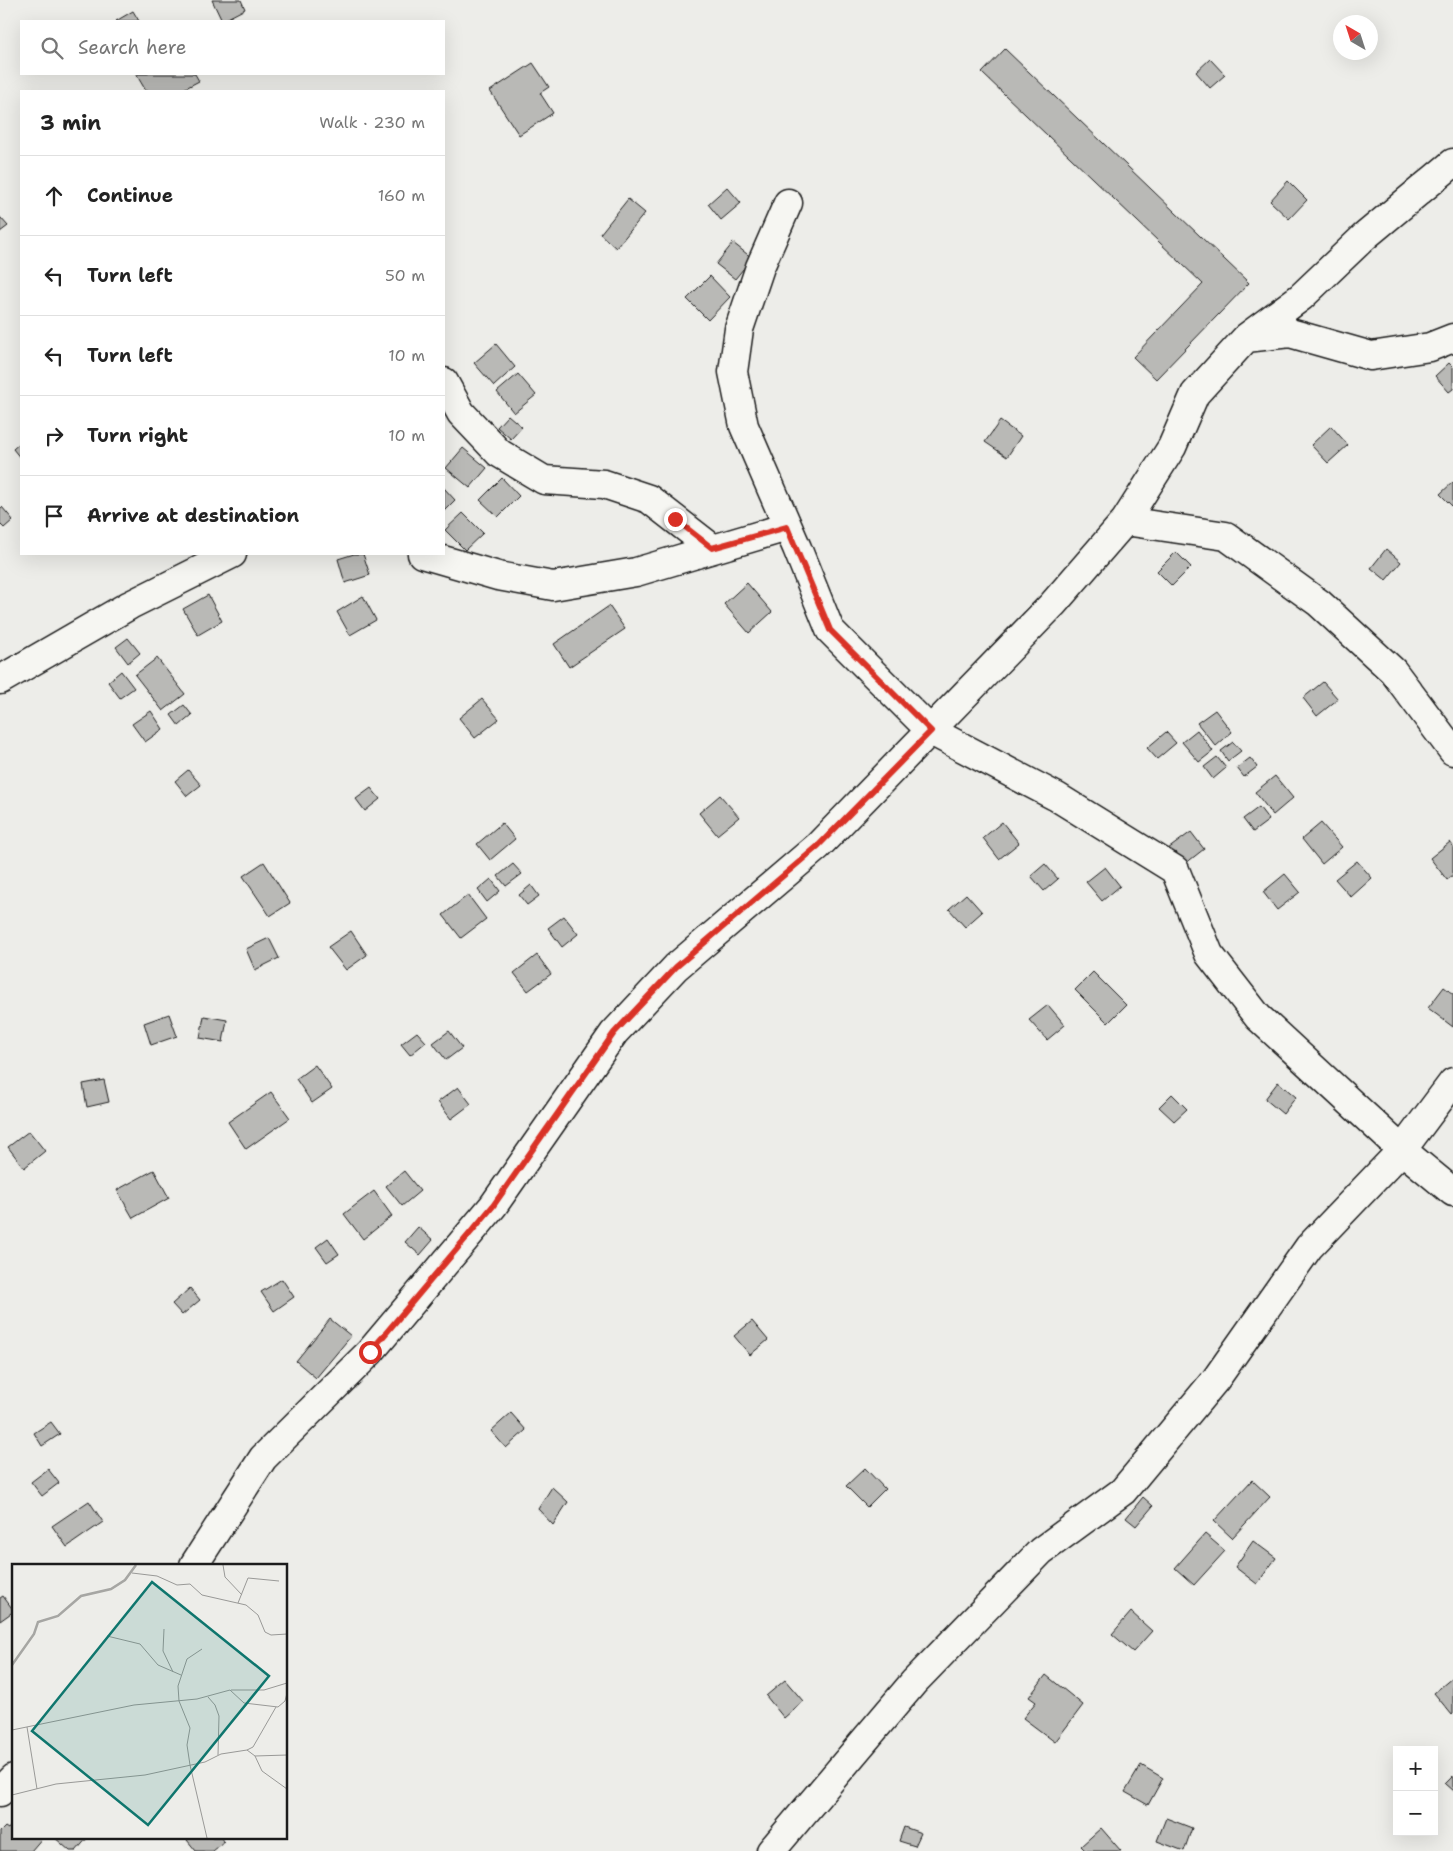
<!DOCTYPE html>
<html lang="en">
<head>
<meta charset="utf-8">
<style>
	body { margin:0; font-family:"Shantell Sans",sans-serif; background:#f2f2f2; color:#222 }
	.controls { position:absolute; right:15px; bottom:15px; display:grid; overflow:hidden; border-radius:0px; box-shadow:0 5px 20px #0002 }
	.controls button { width:45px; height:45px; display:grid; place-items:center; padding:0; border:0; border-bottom:1px solid #e0e0e0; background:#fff; color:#222; font:25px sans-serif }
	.compass { position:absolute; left:1333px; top:15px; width:45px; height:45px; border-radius:50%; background:#fff; box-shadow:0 5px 20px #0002; rotate:321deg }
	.stop { position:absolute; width:15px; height:15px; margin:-11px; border:4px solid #d93025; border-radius:50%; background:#fff }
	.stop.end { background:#d93025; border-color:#fff; box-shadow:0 1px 5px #0008 }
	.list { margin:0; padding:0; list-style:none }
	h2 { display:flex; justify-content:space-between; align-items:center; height:65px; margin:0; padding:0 20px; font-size:21px }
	h2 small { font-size:16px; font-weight:400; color:#767676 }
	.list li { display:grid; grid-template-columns:32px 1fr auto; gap:15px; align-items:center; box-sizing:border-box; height:80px; padding:0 20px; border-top:1px solid #e0e0e0 }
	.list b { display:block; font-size:19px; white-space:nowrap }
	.list em { font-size:16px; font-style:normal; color:#767676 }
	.icon { flex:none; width:28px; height:28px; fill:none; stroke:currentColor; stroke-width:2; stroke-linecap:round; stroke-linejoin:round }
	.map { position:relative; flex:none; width:1453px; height:1851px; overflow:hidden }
	.search { position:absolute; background:#fff; box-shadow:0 5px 20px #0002; left:20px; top:20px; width:425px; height:55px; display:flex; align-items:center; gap:12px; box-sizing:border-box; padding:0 18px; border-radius:0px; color:#767676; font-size:19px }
	.panel { position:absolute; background:#fff; box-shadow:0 5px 20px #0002; left:20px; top:90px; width:425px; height:465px; border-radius:0px }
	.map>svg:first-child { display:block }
	.building { fill:#b9b9b6; stroke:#1c1c1c }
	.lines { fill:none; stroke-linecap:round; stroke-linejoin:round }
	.minor-casing { stroke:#1c1c1c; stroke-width:31 }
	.minor { stroke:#f6f6f2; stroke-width:28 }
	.route { stroke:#d93025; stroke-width:6 }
	.inset-river { fill:none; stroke:#a6a6a3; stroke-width:2.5 }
	.inset-road { fill:none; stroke:#999997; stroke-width:1 }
	.view { fill:#0f766e; fill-opacity:0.15; stroke:#0f766e; stroke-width:2.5 }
	.inset-edge { fill:none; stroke:#1c1c1c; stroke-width:2.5 }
</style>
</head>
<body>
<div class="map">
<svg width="1453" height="1851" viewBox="0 0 1453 1851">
	<rect width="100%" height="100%" fill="#edede9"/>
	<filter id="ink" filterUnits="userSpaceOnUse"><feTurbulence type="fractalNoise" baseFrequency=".02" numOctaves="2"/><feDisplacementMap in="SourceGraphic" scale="10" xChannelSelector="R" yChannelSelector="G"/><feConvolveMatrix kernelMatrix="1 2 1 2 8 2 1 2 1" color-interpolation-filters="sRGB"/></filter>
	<g filter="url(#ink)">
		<path class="building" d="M212 0H241L245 9 222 21Z
			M133 11 139 21H116Z
			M1005 49 1249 283 1156 379 1133 357 1203 284 982 73Z
			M1210 59 1225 75 1210 88 1196 72Z
			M533 63 549 87 540 93 553 113 519 135 490 91Z
			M136 74H195L199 81 180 91H146Z
			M1288 181 1307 200 1289 219 1270 201Z
			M727 187 741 203 721 220 708 204Z
			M628 199 645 213 616 248 600 234Z
			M0 217 8 226 0 232Z
			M733 243 752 258 735 279 716 264Z
			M710 276 730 297 708 320 687 299Z
			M496 344 515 367 494 386 474 363Z
			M1449 363 1453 367V389L1449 392 1435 376Z
			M518 374 536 395 514 413 497 392Z
			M508 415 522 427 511 439 497 427Z
			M1000 421 1021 436 1007 457 985 442Z
			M1331 426 1348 445 1328 463 1311 445Z
			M21 442V459L13 449Z
			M463 448 487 468 470 488 446 468Z
			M502 478 519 496 498 517 480 500Z
			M1453 482V507L1440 494Z
			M444 488 455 500 444 511Z
			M2 507 13 520 4 528 0 524V509Z
			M463 513 483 533 465 550 445 530Z
			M1386 549 1401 562 1386 580 1371 568Z
			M1176 552 1191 567 1172 586 1157 571Z
			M354 554H363L370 575 345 583 338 559Z
			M747 583 772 612 749 633 724 604Z
			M208 595 222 621 198 635 183 609Z
			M363 596 376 620 350 635 337 612Z
			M609 606 625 629 569 667 554 644Z
			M128 638 140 653 128 663 116 647Z
			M157 658 185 694 163 711 135 675Z
			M121 671 134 688 120 698 108 682Z
			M1323 682 1338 699 1317 716 1303 698Z
			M482 699 499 719 475 738 459 718Z
			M184 705 192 715 179 726 171 715Z
			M1215 710 1232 732 1216 746 1197 723Z
			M151 711 163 729 145 742 132 724Z
			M1197 730 1213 751 1199 762 1182 742Z
			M1166 732 1176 743 1157 759 1147 748Z
			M1233 742 1241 751 1228 761 1221 751Z
			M1217 757 1226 768 1213 779 1204 767Z
			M1250 758 1257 767 1244 777 1237 768Z
			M188 770 201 785 187 796 175 781Z
			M1275 776 1293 798 1273 815 1255 792Z
			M371 788 380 799 365 811 356 799Z
			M720 795 739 817 717 835 699 813Z
			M1259 807 1269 820 1253 832 1243 819Z
			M1002 822 1019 843 999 859 983 838Z
			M502 823 515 839 490 860 477 844Z
			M1321 823 1342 847 1322 864 1302 839Z
			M1191 832 1204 849 1181 867 1168 849Z
			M1450 842 1453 846V875L1447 880 1430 858Z
			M1357 861 1372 878 1351 897 1335 879Z
			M264 862 290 903 270 916 243 876Z
			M513 864 522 874 506 886 498 876Z
			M1045 864 1058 879 1044 891 1031 876Z
			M1105 867 1120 886 1102 901 1086 882Z
			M1285 874 1300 892 1277 910 1263 892Z
			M491 879 500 891 487 902 478 890Z
			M531 885 539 896 527 905 519 895Z
			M966 894 982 912 965 927 949 909Z
			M468 895 486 919 461 938 443 915Z
			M564 916 578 934 562 947 548 928Z
			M351 931 367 955 346 970 328 947Z
			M269 938 279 958 255 970 246 949Z
			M537 955 551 974 528 991 514 973Z
			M1093 972 1126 1005 1108 1023 1075 990Z
			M1444 987 1453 994V1027L1428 1008Z
			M1048 1005 1065 1025 1047 1040 1029 1020Z
			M169 1014 177 1036 151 1045 144 1023Z
			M204 1016 227 1020 223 1042 200 1038Z
			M449 1031 462 1048 446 1060 433 1043Z
			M417 1032 426 1042 410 1055 401 1044Z
			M315 1065 332 1089 312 1103 296 1079Z
			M104 1080 109 1102 87 1107 83 1084Z
			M1278 1082 1296 1097 1283 1114 1265 1099Z
			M458 1087 471 1104 451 1119 438 1102Z
			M271 1092 290 1118 246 1149 228 1122Z
			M1172 1094 1187 1109 1174 1121 1159 1107Z
			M29 1131 45 1151 24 1168 8 1147Z
			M154 1170 169 1198 133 1218 117 1190Z
			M404 1171 420 1191 402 1206 386 1186Z
			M374 1191 392 1216 363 1239 344 1214Z
			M418 1227 433 1240 420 1255 405 1242Z
			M328 1238 339 1254 327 1262 316 1247Z
			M282 1279 294 1297 274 1311 261 1292Z
			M190 1288 200 1300 182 1315 172 1304Z
			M330 1319 351 1336 316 1378 296 1361Z
			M752 1321 768 1340 750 1355 734 1336Z
			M511 1413 526 1430 506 1448 491 1431Z
			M51 1422 60 1434 42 1446 34 1433Z
			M865 1468 885 1489 867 1507 846 1486Z
			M48 1469 59 1483 42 1496 31 1482Z
			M1252 1480 1270 1497 1232 1538 1214 1521Z
			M552 1487 568 1502 553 1525 538 1509Z
			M1143 1497 1153 1506 1136 1526 1126 1518Z
			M89 1501 103 1522 67 1547 52 1526Z
			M1205 1534 1225 1551 1194 1585 1175 1568Z
			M1253 1541 1276 1558 1257 1584 1235 1567Z
			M3 1596 14 1611 0 1621V1598Z
			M1131 1612 1152 1631 1133 1652 1112 1634Z
			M1046 1675 1083 1705 1055 1742 1023 1718 1036 1702 1029 1697Z
			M1453 1677V1714L1452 1715 1434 1693Z
			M785 1680 803 1701 784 1718 766 1696Z
			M1141 1765 1163 1778 1148 1805 1125 1792Z
			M1453 1776V1791L1445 1784Z
			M1166 1818 1192 1828 1184 1851 1157 1841Z
			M14 1822V1837H43L31 1851H0V1832L5 1827 8 1829Z
			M904 1827 921 1833 915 1846 899 1841Z
			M1101 1828 1121 1851H1086L1081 1846Z
			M54 1837H88L76 1851H70Z
			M191 1837H220L224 1842 213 1851H196L187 1840Z"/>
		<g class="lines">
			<defs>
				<path id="minor" d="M788 203 760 267 739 329 733 372 744 426 797 548 830 630 931 731 1057 797 1175 870 1209 954 1258 1017 1402 1150 1453 1192
					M1247 337 1301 297 1364 237 1453 163
					M444 382 461 413 499 453 544 480 604 484 649 499 712 548
					M1125 521 1226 536 1319 603 1393 671 1453 751
					M422 554 498 576 553 586 636 572 787 527
					M0 680 130 605 232 554
					M194 1565 263 1458 370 1352 493 1206 614 1033 676 967 818 846 1053 604 1125 521 1172 447 1195 394 1246 338 1290 333 1371 356 1430 347 1453 338
					M0 1792 14 1778
					M771 1851 914 1682 1041 1551 1123 1491 1216 1379 1309 1247 1402 1150 1453 1082"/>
			</defs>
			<use href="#minor" class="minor-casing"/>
			<use href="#minor" class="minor"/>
		</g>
	</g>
	<g class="lines" filter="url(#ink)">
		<path class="route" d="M370 1352 493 1206 614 1033 676 967 818 846 931 731 830 630 787 527 712 548 675 519"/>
	</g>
	<g transform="translate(12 1564)">
		<rect width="275" height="275" fill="#edede9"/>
		<path class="inset-river" d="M0 101 22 70 26 58 46 52 69 32 99 25 113 16 124 1"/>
		<path class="inset-road" d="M211 1 213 13 230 31M120 9 145 12 165 21 178 20 190 31 234 41 246 51 253 68 259 71 275 70M226 39 236 14 267 17M152 65 151 87 161 108M95 72 128 80 146 101 169 111M190 85 175 95 166 122 167 137 178 164 175 181 178 201 195 274M219 126H252L275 119M196 133 203 141 207 152 206 191M15 163 25 225M0 166 122 141 185 135 218 126 232 139 266 143 273 137 275 129M235 186 241 183 264 143M243 192 275 191M0 231 44 220 133 211 193 198 209 190 235 186 243 192 250 207 275 225"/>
		<path class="view" d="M140 18 257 112 136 261 20 167Z"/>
		<rect width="275" height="275" class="inset-edge"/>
	</g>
</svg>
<div class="controls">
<button>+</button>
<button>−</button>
</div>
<svg class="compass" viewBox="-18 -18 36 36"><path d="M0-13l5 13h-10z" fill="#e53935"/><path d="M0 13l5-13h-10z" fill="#767676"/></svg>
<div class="stop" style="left:370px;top:1352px"></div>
<div class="stop end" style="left:675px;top:519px"></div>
<div class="search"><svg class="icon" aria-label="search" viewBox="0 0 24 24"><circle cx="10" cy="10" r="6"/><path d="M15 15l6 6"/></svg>Search here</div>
<section class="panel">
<h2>3 min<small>Walk · 230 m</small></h2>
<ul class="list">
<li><svg class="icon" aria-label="ahead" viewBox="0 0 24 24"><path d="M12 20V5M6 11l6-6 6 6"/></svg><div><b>Continue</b></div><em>160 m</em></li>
<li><svg class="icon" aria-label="left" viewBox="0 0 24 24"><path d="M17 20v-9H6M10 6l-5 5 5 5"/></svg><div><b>Turn left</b></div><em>50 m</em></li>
<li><svg class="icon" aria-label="left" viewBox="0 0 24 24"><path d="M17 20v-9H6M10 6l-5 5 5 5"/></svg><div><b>Turn left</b></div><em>10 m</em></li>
<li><svg class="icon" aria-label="right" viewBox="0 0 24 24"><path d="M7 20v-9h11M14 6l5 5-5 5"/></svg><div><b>Turn right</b></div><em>10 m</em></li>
<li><svg class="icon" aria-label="arrive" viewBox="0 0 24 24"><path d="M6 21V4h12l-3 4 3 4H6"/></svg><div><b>Arrive at destination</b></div></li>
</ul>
</section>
</div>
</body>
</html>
